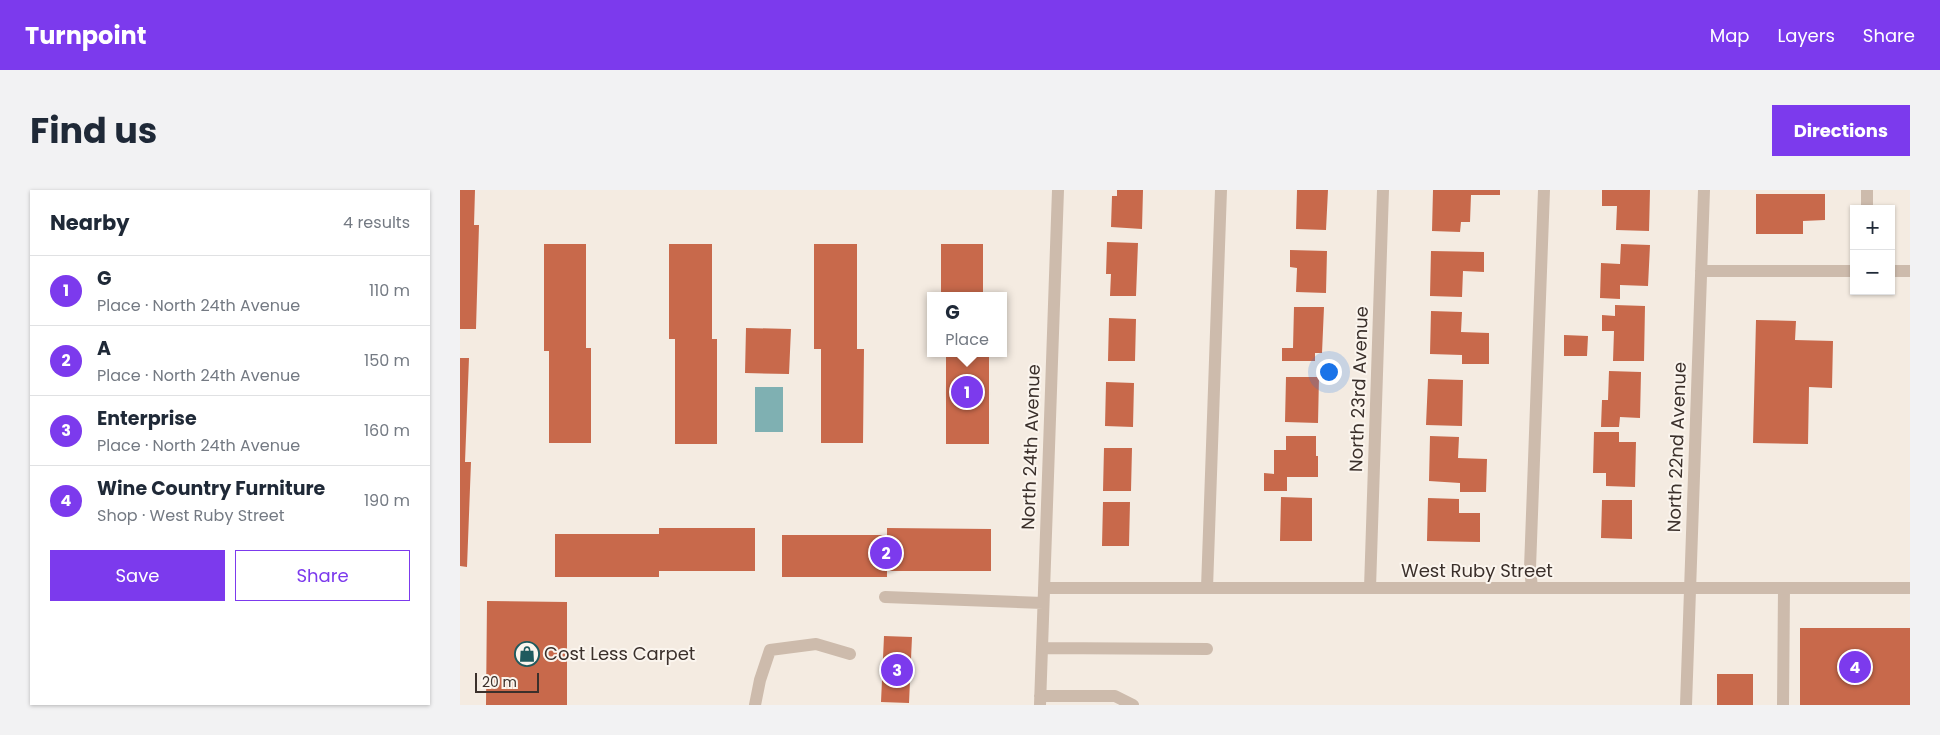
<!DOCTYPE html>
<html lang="en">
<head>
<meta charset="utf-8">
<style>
	body { margin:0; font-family:Poppins,sans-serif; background:#f2f2f3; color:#1f2937 }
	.controls { position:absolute; right:15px; top:15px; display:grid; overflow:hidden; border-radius:0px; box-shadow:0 1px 4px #0004 }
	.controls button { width:45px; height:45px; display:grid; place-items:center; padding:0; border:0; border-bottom:1px solid #e0e1e3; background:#fff; color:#1f2937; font:25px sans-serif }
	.scale { position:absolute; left:15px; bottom:12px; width:64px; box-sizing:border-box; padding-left:5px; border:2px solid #3b302b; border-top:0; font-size:14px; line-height:18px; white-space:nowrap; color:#3b302b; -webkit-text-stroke:4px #fbf5ee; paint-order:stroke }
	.you { position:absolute; left:868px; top:181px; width:18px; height:18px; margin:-12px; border:4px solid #fff; border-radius:50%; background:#1a73e8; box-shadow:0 0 0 8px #1a73e833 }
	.badge { display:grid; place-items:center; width:32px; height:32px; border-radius:50%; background:#7c3aed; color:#fff; font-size:16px; font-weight:700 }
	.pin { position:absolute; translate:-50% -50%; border:2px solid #fff; box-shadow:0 1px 5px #0006 }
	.popup { position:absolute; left:467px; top:102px; width:80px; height:65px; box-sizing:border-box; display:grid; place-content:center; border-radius:0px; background:#fff; filter:drop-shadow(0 1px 4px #0005); font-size:16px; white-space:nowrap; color:#747a83 }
	.popup b { font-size:19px; color:#1f2937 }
	.popup::after { content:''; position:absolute; left:50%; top:100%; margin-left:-10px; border:10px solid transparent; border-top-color:#fff }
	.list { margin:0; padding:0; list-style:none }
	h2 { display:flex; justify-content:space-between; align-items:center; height:65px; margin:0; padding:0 20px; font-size:21px }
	h2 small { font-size:16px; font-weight:400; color:#747a83 }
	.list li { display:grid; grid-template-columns:32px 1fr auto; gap:15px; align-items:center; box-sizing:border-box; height:70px; padding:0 20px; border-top:1px solid #e0e1e3 }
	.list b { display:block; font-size:19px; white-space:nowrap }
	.list p { margin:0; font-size:16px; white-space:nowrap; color:#747a83 }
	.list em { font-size:16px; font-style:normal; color:#747a83 }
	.actions { display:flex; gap:10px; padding:15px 20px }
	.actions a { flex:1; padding:11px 0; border:1px solid #7c3aed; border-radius:0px; text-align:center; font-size:18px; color:#7c3aed }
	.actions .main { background:#7c3aed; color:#fff }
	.map { position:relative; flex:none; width:1450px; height:515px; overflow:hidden; border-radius:0px }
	header { display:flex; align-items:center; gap:30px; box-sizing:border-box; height:70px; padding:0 25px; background:#7c3aed; color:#fff }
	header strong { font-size:24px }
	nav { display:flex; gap:28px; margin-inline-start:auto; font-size:18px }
	.intro { display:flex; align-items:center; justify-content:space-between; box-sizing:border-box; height:120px; padding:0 30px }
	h1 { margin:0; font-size:35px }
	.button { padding:12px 22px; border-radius:0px; background:#7c3aed; color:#fff; font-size:18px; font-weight:700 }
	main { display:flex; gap:30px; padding:0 30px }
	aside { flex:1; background:#fff; border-radius:0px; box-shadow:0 1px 4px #0004 }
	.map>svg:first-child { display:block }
	.water { fill:#7fb0b2 }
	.building { fill:#c8694b }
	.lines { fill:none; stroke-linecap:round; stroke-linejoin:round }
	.minor { stroke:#cdbbac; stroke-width:12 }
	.labels { text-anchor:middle; stroke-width:4; stroke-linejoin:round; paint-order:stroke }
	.street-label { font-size:18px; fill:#3b302b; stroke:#fbf5ee }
	.poi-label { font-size:18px; fill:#3b302b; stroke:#fbf5ee; text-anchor:start }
</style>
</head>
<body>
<header>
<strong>Turnpoint</strong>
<nav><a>Map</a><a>Layers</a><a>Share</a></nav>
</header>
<div class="intro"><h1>Find us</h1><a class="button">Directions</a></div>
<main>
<aside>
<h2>Nearby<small>4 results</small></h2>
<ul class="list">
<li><span class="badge">1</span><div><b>G</b><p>Place · North 24th Avenue</p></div><em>110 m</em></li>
<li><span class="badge">2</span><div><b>A</b><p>Place · North 24th Avenue</p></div><em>150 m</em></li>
<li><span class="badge">3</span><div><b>Enterprise</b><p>Place · North 24th Avenue</p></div><em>160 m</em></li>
<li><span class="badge">4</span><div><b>Wine Country Furniture</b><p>Shop · West Ruby Street</p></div><em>190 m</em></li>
</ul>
<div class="actions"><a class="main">Save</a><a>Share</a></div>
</aside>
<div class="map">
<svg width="1450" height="515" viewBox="0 0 1450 515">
	<rect width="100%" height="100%" fill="#f4ebe1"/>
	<path class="water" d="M295 197H323V242H295Z"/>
	<path class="building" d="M0 0H15L14 35H19L16 139H0Z
		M657 0H683L682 39 651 37 652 6H657Z
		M837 0H868L866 40 836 39Z
		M973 0H1040V5H1011L1010 32H1001L1000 42 972 41Z
		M1142 0H1190L1189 41 1156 40 1157 16H1142Z
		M1296 4H1365V30L1343 31V44H1296Z
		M647 52 678 53 676 106H650L651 84H646Z
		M84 54H126V158H131V253H89V161H84Z
		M209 54H252V149H257V254H215V149H209Z
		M354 54H397V159H404L403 253H361V159H354Z
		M481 54H523V106H481Z
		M1161 54 1190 55 1188 96 1160 95V109L1140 108 1141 73 1160 74Z
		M830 60 867 61 866 103 836 102 837 78 830 77Z
		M971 61 1024 62V82L1003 81 1002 107 970 106Z
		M1155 115 1185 116 1184 171H1153L1154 141H1142V125L1155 126Z
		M834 117H864L862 163H855V171H822V158H833Z
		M971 121 1002 122 1001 142 1029 143V174H1002V165L970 164Z
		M649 128 676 129 675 171H648Z
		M1296 130 1336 131 1335 150 1373 151 1372 198 1349 197 1348 254 1293 253Z
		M286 138 331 139 329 184 285 183Z
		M1104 145 1128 146 1127 166H1104Z
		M486 163H529V254H486Z
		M0 168H9L5 272H11L7 377 0 376Z
		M1149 181 1181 182 1180 228 1160 227 1159 237H1141L1142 210H1148Z
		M826 187H859L858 233 825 232Z
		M968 189 1003 190 1002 236 966 235Z
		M646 192 674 193 673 237 645 236Z
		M1134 242H1159V252H1176L1175 297 1146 296V283H1133Z
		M826 246H856V266H858V287H827V301H804V283L814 284V260H826Z
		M970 246 999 247 998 268 1027 269 1026 302H1000V293L969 291Z
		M644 258H672L671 301H643Z
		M821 307 852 308V351H820Z
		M968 308 999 309V323H1020V352L967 351Z
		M1142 310H1172V349L1141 348Z
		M643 312H670L669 356H642Z
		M199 338H295V381H199V387H95V344H199Z
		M427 338 531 339V381H427V387H322V345H427Z
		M27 411 107 412V515H26Z
		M1340 438H1450V515H1340Z
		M424 446 452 447 449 513 421 512Z
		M1257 484H1293V515H1257Z"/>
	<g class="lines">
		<path class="minor" d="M1407 19V0
			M1241 81H1394
			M1431 81H1450
			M584 398H1450
			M747 398 761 0
			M910 398 923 0
			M1072 398 1070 378 1084 0
			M425 407 583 413
			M582 458 747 459
			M580 506H655L673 515
			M295 515 300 490 310 460 356 454 390 464
			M580 515 598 0
			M1226 515 1244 0
			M1323 515 1324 398"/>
	</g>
	<defs>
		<symbol id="shop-ring" viewBox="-11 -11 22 22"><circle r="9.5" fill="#fbf5ee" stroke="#1f5a5e" stroke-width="1.5"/><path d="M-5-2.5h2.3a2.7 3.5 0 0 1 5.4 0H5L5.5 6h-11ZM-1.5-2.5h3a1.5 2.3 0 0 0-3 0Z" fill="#1f5a5e"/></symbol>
	</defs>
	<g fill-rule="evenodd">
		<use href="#shop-ring" x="53" y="450" width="28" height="28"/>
	</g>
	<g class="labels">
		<g class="street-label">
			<text transform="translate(899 199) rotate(-88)" y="6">North 23rd Avenue</text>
			<text transform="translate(571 257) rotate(-88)" y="6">North 24th Avenue</text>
			<text transform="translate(1217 257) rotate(-88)" y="6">North 22nd Avenue</text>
			<text x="1017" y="387">West Ruby Street</text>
		</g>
		<g class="poi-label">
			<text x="84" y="470">Cost Less Carpet</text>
		</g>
	</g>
</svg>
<div class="controls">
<button>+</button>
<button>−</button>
</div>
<div class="scale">20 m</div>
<div class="you"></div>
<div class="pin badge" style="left:507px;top:202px">1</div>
<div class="popup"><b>G</b>Place</div>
<div class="pin badge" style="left:426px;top:363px">2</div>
<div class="pin badge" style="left:437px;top:480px">3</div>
<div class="pin badge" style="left:1395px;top:477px">4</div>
</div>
</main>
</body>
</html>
